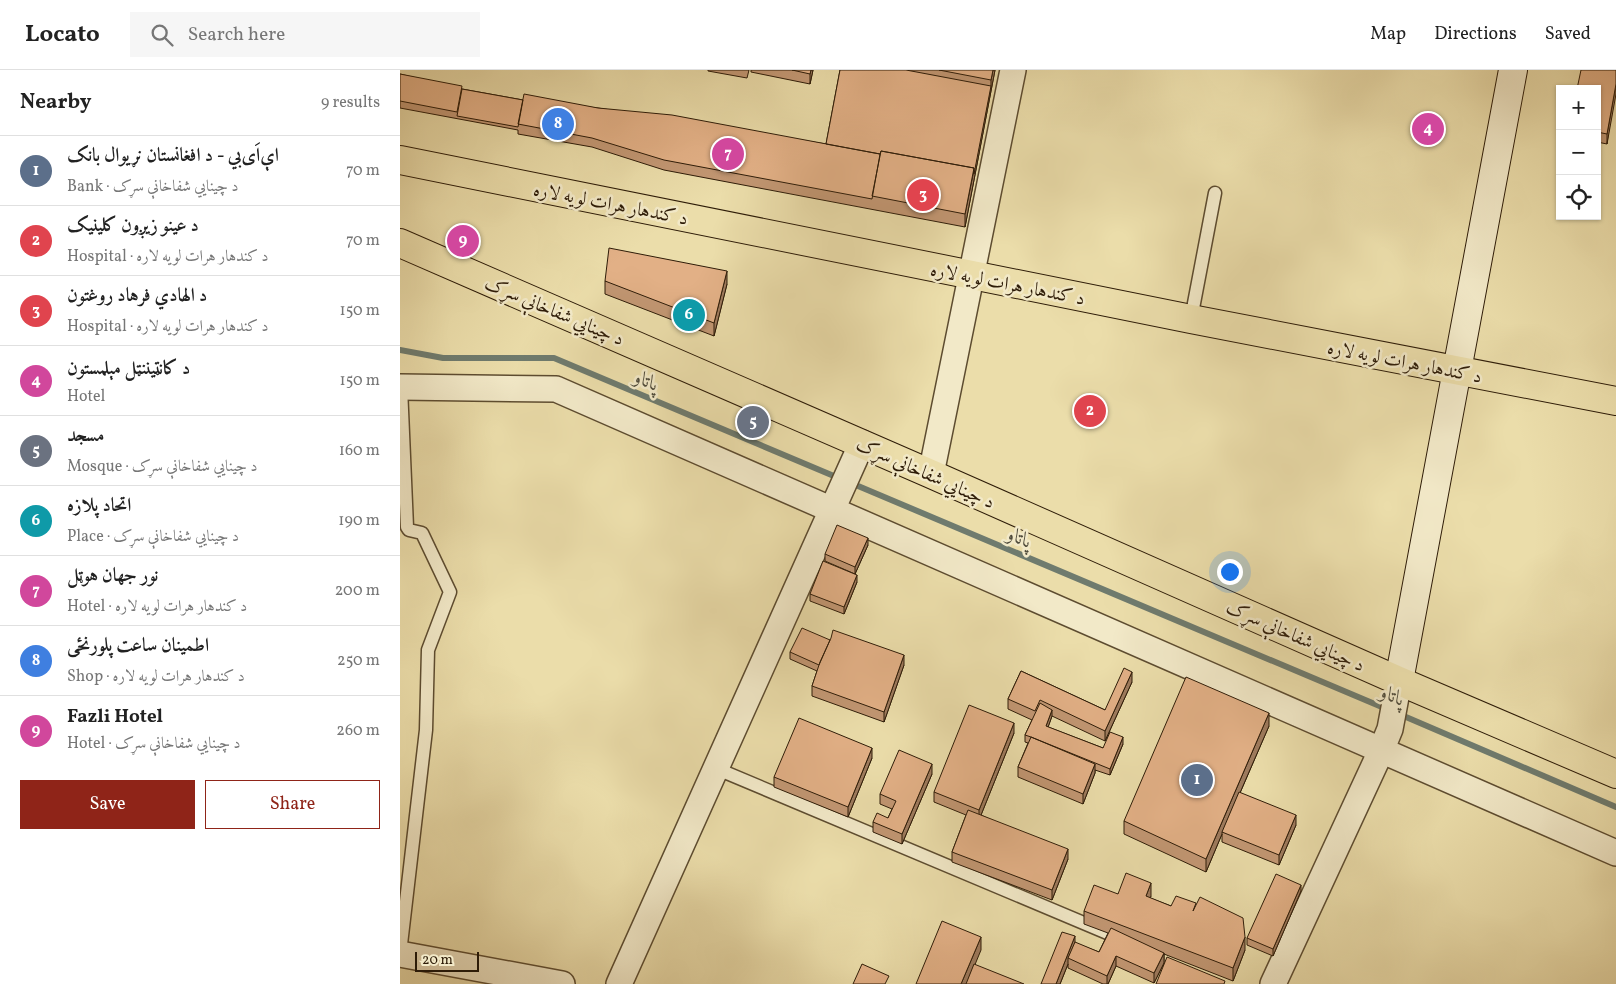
<!DOCTYPE html>
<html lang="en">
<head>
<meta charset="utf-8">
<style>
	body { margin:0; font-family:Vollkorn,Amiri,serif; background:#f6f6f6; color:#222 }
	.controls { position:absolute; right:15px; top:15px; display:grid; overflow:hidden; border-radius:0px; box-shadow:0 1px 4px #0004 }
	.controls button { width:45px; height:45px; display:grid; place-items:center; padding:0; border:0; border-bottom:1px solid #e0e0e0; background:#fff; color:#222; font:25px sans-serif }
	.scale { position:absolute; left:15px; bottom:12px; width:64px; box-sizing:border-box; padding-left:5px; border:2px solid #2e1c08; border-top:0; font-size:14px; line-height:18px; white-space:nowrap; color:#2e1c08; -webkit-text-stroke:4px #f2e9c8; paint-order:stroke }
	.you { position:absolute; left:829px; top:501px; width:18px; height:18px; margin:-12px; border:4px solid #fff; border-radius:50%; background:#1a73e8; box-shadow:0 0 0 8px #1a73e833 }
	.badge { display:grid; place-items:center; width:32px; height:32px; border-radius:50%; background:#8f2418; color:#fff; font-size:16px; font-weight:700 }
	.pin { position:absolute; translate:-50% -50%; border:2px solid #fff; box-shadow:0 1px 5px #0006 }
	.list { margin:0; padding:0; list-style:none }
	h2 { display:flex; justify-content:space-between; align-items:center; height:65px; margin:0; padding:0 20px; font-size:21px }
	h2 small { font-size:16px; font-weight:400; color:#767676 }
	.list li { display:grid; grid-template-columns:32px 1fr auto; gap:15px; align-items:center; box-sizing:border-box; height:70px; padding:0 20px; border-top:1px solid #e0e0e0 }
	.list b { display:block; font-size:19px; white-space:nowrap }
	.list p { margin:0; font-size:16px; white-space:nowrap; color:#767676 }
	.list em { font-size:16px; font-style:normal; color:#767676 }
	.actions { display:flex; gap:10px; padding:15px 20px }
	.actions a { flex:1; padding:11px 0; border:1px solid #8f2418; border-radius:0px; text-align:center; font-size:18px; color:#8f2418 }
	.actions .main { background:#8f2418; color:#fff }
	.icon { flex:none; width:28px; height:28px; fill:none; stroke:currentColor; stroke-width:2; stroke-linecap:round; stroke-linejoin:round }
	.map { position:relative; flex:none; width:1216px; height:914px; overflow:hidden }
	header { display:flex; align-items:center; gap:30px; box-sizing:border-box; height:70px; padding:0 25px; background:#fff; border-bottom:1px solid #e0e0e0 }
	header strong { font-size:24px }
	nav { display:flex; gap:28px; margin-inline-start:auto; font-size:18px }
	.search { width:350px; height:45px; background:#f6f6f6; display:flex; align-items:center; gap:12px; box-sizing:border-box; padding:0 18px; border-radius:0px; color:#767676; font-size:19px }
	main { display:flex }
	aside { flex:1; background:#fff }
	.map>svg:first-child { display:block }
	.lines { fill:none; stroke-linecap:round; stroke-linejoin:round }
	.stream { stroke:#6f7b6e; stroke-width:6 }
	.service-casing { stroke:#5d4c30; stroke-width:15 }
	.minor-casing { stroke:#5d4c30; stroke-width:28 }
	.secondary-casing { stroke:#2e1c08; stroke-width:30 }
	.primary-casing { stroke:#2e1c08; stroke-width:30 }
	.service { stroke:#f2e9c8; stroke-width:12 }
	.minor { stroke:#f2e9c8; stroke-width:25 }
	.secondary { stroke:#f2e9c8; stroke-width:28 }
	.primary { stroke:#ebddaa; stroke-width:28 }
	.wall { fill:#c29773; stroke:#2e1c08 }
	.shaded-wall { fill:#9e7b5e; stroke:#2e1c08 }
	.building { fill:#e2b086; stroke:#2e1c08 }
	.labels { text-anchor:middle; stroke-width:5; stroke-linejoin:round; paint-order:stroke }
	.street-label { font-size:19px; fill:#2e1c08; stroke:#f2e9c8 }
	.water-label { font-size:20px; font-style:italic; fill:#4f4b3b; stroke:#f2e9c8 }
</style>
</head>
<body>
<header>
<strong>Locato</strong>
<div class="search"><svg class="icon" aria-label="search" viewBox="0 0 24 24"><circle cx="10" cy="10" r="6"/><path d="M15 15l6 6"/></svg>Search here</div>
<nav><a>Map</a><a>Directions</a><a>Saved</a></nav>
</header>
<main>
<aside>
<h2>Nearby<small>9 results</small></h2>
<ul class="list">
<li><span class="badge" style="background:#5c6f8a">1</span><div><b>اې‌اَی‌بي - د افغانستان نړیوال بانک</b><p>Bank · د چينايي شفاخانې سړک</p></div><em>70 m</em></li>
<li><span class="badge" style="background:#e0444e">2</span><div><b>د عینو زیږون کلینیک</b><p>Hospital · د کندهار هرات لویه لاره</p></div><em>70 m</em></li>
<li><span class="badge" style="background:#e0444e">3</span><div><b>د الهادي فرهاد روغتون</b><p>Hospital · د کندهار هرات لویه لاره</p></div><em>150 m</em></li>
<li><span class="badge" style="background:#d1479c">4</span><div><b>د کانټيننټل مېلمستون</b><p>Hotel</p></div><em>150 m</em></li>
<li><span class="badge" style="background:#6b7280">5</span><div><b>مسجد</b><p>Mosque · د چينايي شفاخانې سړک</p></div><em>160 m</em></li>
<li><span class="badge" style="background:#0f9aa8">6</span><div><b>اتحاد پلازه</b><p>Place · د چينايي شفاخانې سړک</p></div><em>190 m</em></li>
<li><span class="badge" style="background:#d1479c">7</span><div><b>نور جهان هوټل</b><p>Hotel · د کندهار هرات لویه لاره</p></div><em>200 m</em></li>
<li><span class="badge" style="background:#3f7fe0">8</span><div><b>اطمینان ساعت پلورنځی</b><p>Shop · د کندهار هرات لویه لاره</p></div><em>250 m</em></li>
<li><span class="badge" style="background:#d1479c">9</span><div><b>Fazli Hotel</b><p>Hotel · د چينايي شفاخانې سړک</p></div><em>260 m</em></li>
</ul>
<div class="actions"><a class="main">Save</a><a>Share</a></div>
</aside>
<div class="map">
<svg width="1216" height="914" viewBox="0 0 1216 914">
	<rect width="100%" height="100%" fill="#ebddaa"/>
	<filter id="stains"><feTurbulence type="fractalNoise" baseFrequency=".004" numOctaves="4"/><feColorMatrix values="0 0 0 0 .2 0 0 0 0 .09 0 0 0 0 .02 0 0 0 .5 -.17"/></filter>
	<radialGradient id="worn" r=".72"><stop offset=".6" stop-color="#630" stop-opacity="0"/><stop offset="1" stop-color="#630" stop-opacity=".3"/></radialGradient>
	<g class="lines">
		<path class="stream" d="M0 280 43 288H154L441 409
			M451 413 989 640
			M999 644 1216 737"/>
		<defs>
			<path id="service" d="M791 249 815 123
				M315 698 724 870
				M0 883 26 660 28 580 50 522 22 463 9 460 7 457 1 317"/>
			<path id="minor" d="M0 317 156 319 1216 783
				M531 404 613 0
				M0 884 162 914
				M219 914 462 373
				M873 914 981 681 990 659 999 611"/>
			<path id="secondary" d="M999 611 1113 0"/>
			<path id="primary" d="M0 90 791 249 1216 331
				M0 173 531 404 999 611 1216 704"/>
		</defs>
		<use href="#service" class="service-casing"/>
		<use href="#minor" class="minor-casing"/>
		<use href="#secondary" class="secondary-casing"/>
		<use href="#primary" class="primary-casing"/>
		<use href="#service" class="service"/>
		<use href="#minor" class="minor"/>
		<use href="#secondary" class="secondary"/>
		<use href="#primary" class="primary"/>
	</g>
	<path class="wall" d="M308 0H349L347 8 308 1Z
		M351 0H413L410 14 351 2Z
		M440 0H595L565 157 264 100 192 77 118 64V60L0 38V4L62 19 123 30 198 38 426 74Z
		M1216 0 1207 74 1197 72V19Z
		M205 211 327 214 314 266 205 224Z
		M468 475 455 504 425 491V484Z
		M457 512 444 544 410 531V524Z
		M430 570 504 595 484 652 412 626V616L417 601 390 589V582Z
		M621 601 705 640 732 612 705 671 652 646 648 657 703 678 723 674 710 705 695 700V703L683 734 618 707V697L628 673 625 672V665L632 650 608 639V629Z
		M869 656 840 723 896 755 879 795 822 772V764L806 802 724 764V751Z
		M614 663 581 745 668 789 652 830 552 792V782L566 745 534 732V722Z
		M472 688 448 747 374 717V707Z
		M532 704 502 774 473 762V752L488 748 492 739 480 734V724Z
		M901 821 873 886 847 875V868Z
		M718 824 751 826 750 828 771 836 796 837 845 880 833 911 764 884V893L754 913 716 896 708 914H703L668 898V894L660 914H641L675 873 699 882 708 863 684 854V841Z"/>
	<path class="shaded-wall" d="M411 0H413L410 14V4Z
		M593 0H595L565 157V144L591 16V10Z
		M1216 14V24L1207 74V64Z
		M327 201V214L314 266V253Z
		M468 468V475L455 504V497Z
		M457 505V512L444 544V537Z
		M504 585V595L484 652V642Z
		M732 602V612L705 671V661Z
		M652 640V646L646 663V656Z
		M869 643V656L823 762H822V764L806 802V789Z
		M614 653V663L579 750V740Z
		M723 667V674L710 705V699Z
		M472 678V688L448 747V737Z
		M532 694V704L502 774V764Z
		M695 694V703L683 734V724Z
		M896 745V755L879 795V785Z
		M668 779V789L652 830V820Z
		M751 813V826L746 839V826Z
		M901 815V821L873 886V879Z
		M675 866V876L668 888V894L660 914H656Z
		M581 867V880L567 914H561Z
		M845 867V880L833 911V898Z
		M764 883V893L754 913V903Z
		M716 886V896L708 914H707V906Z"/>
	<path class="building" d="M392 0H411L410 4Z
		M440 0H506L591 16 574 104V98L481 81 480 84 426 74Z
		M539 0H593L591 10Z
		M1181 0H1216V14L1207 64 1197 62V19H1177Z
		M0 4 62 16 57 42 0 31Z
		M62 19 123 30 118 57 57 46Z
		M124 24 198 38 272 45 480 84 472 129 264 90 192 68 118 54Z
		M481 81 574 98 565 144 472 126Z
		M209 178 327 201 314 253 205 211Z
		M437 455 468 468 455 497 425 484Z
		M423 491 457 505 444 537 410 524Z
		M402 558 430 570 419 595 390 582Z
		M433 560 504 585 484 642 412 616 420 592 431 568Z
		M724 598 732 602 705 661 640 630 635 641 608 629 621 601 705 640Z
		M786 607 869 643 806 789 724 751Z
		M640 633 652 640 646 656 703 678 710 662 723 667 710 699 631 667 625 665Z
		M569 635 614 653 579 740 534 722Z
		M399 648 472 678 448 737 374 707Z
		M631 667 695 694 683 724 618 697Z
		M499 680 532 694 502 764 473 752 477 743 488 748 496 731 480 724Z
		M839 722 896 745 879 785 822 762Z
		M568 740 668 779 652 820 552 782Z
		M726 803 751 813 746 826 771 836 776 826 796 833 793 841 800 827 843 848 845 867 833 898 684 841 694 815 718 824Z
		M876 804 901 815 873 879 847 868Z
		M542 851 581 867 561 914H516Z
		M711 858 764 883 754 903 716 886 707 906 668 888 675 872 699 882Z
		M662 862 675 866 656 914H641Z
		M767 887 825 911 824 914H756Z
		M462 894 489 906 485 914H453Z
		M574 894 624 914H566Z"/>
	<g class="labels">
		<g class="street-label">
			<text transform="translate(211 133) rotate(11)" y="7">د کندهار هرات لویه لاره</text>
			<text transform="translate(608 213) rotate(11)" y="7">د کندهار هرات لویه لاره</text>
			<text transform="translate(155 240) rotate(23)" y="7">د چينايي شفاخانې سړک</text>
			<text transform="translate(1005 291) rotate(11)" y="7">د کندهار هرات لویه لاره</text>
			<text transform="translate(526 402) rotate(24)" y="7">د چينايي شفاخانې سړک</text>
			<text transform="translate(896 565) rotate(24)" y="7">د چينايي شفاخانې سړک</text>
		</g>
		<g class="water-label">
			<text transform="translate(247 310) rotate(23)" y="7">پاتاو</text>
			<text transform="translate(620 467) rotate(23)" y="7">پاتاو</text>
			<text transform="translate(993 625) rotate(23)" y="7">پاتاو</text>
		</g>
	</g>
	<rect width="100%" height="100%" filter="url(#stains)"/>
	<rect width="100%" height="100%" fill="url(#worn)"/>
</svg>
<div class="controls">
<button>+</button>
<button>−</button>
<button><svg class="icon" aria-label="locate" viewBox="0 0 24 24"><circle cx="12" cy="12" r="6"/><path d="M12 2v4M12 18v4M2 12h4M18 12h4"/></svg></button>
</div>
<div class="scale">20 m</div>
<div class="you"></div>
<div class="pin badge" style="left:797px;top:710px;background:#5c6f8a">1</div>
<div class="pin badge" style="left:690px;top:341px;background:#e0444e">2</div>
<div class="pin badge" style="left:523px;top:125px;background:#e0444e">3</div>
<div class="pin badge" style="left:1028px;top:59px;background:#d1479c">4</div>
<div class="pin badge" style="left:353px;top:352px;background:#6b7280">5</div>
<div class="pin badge" style="left:289px;top:245px;background:#0f9aa8">6</div>
<div class="pin badge" style="left:328px;top:84px;background:#d1479c">7</div>
<div class="pin badge" style="left:158px;top:54px;background:#3f7fe0">8</div>
<div class="pin badge" style="left:63px;top:171px;background:#d1479c">9</div>
</div>
</main>
</body>
</html>
